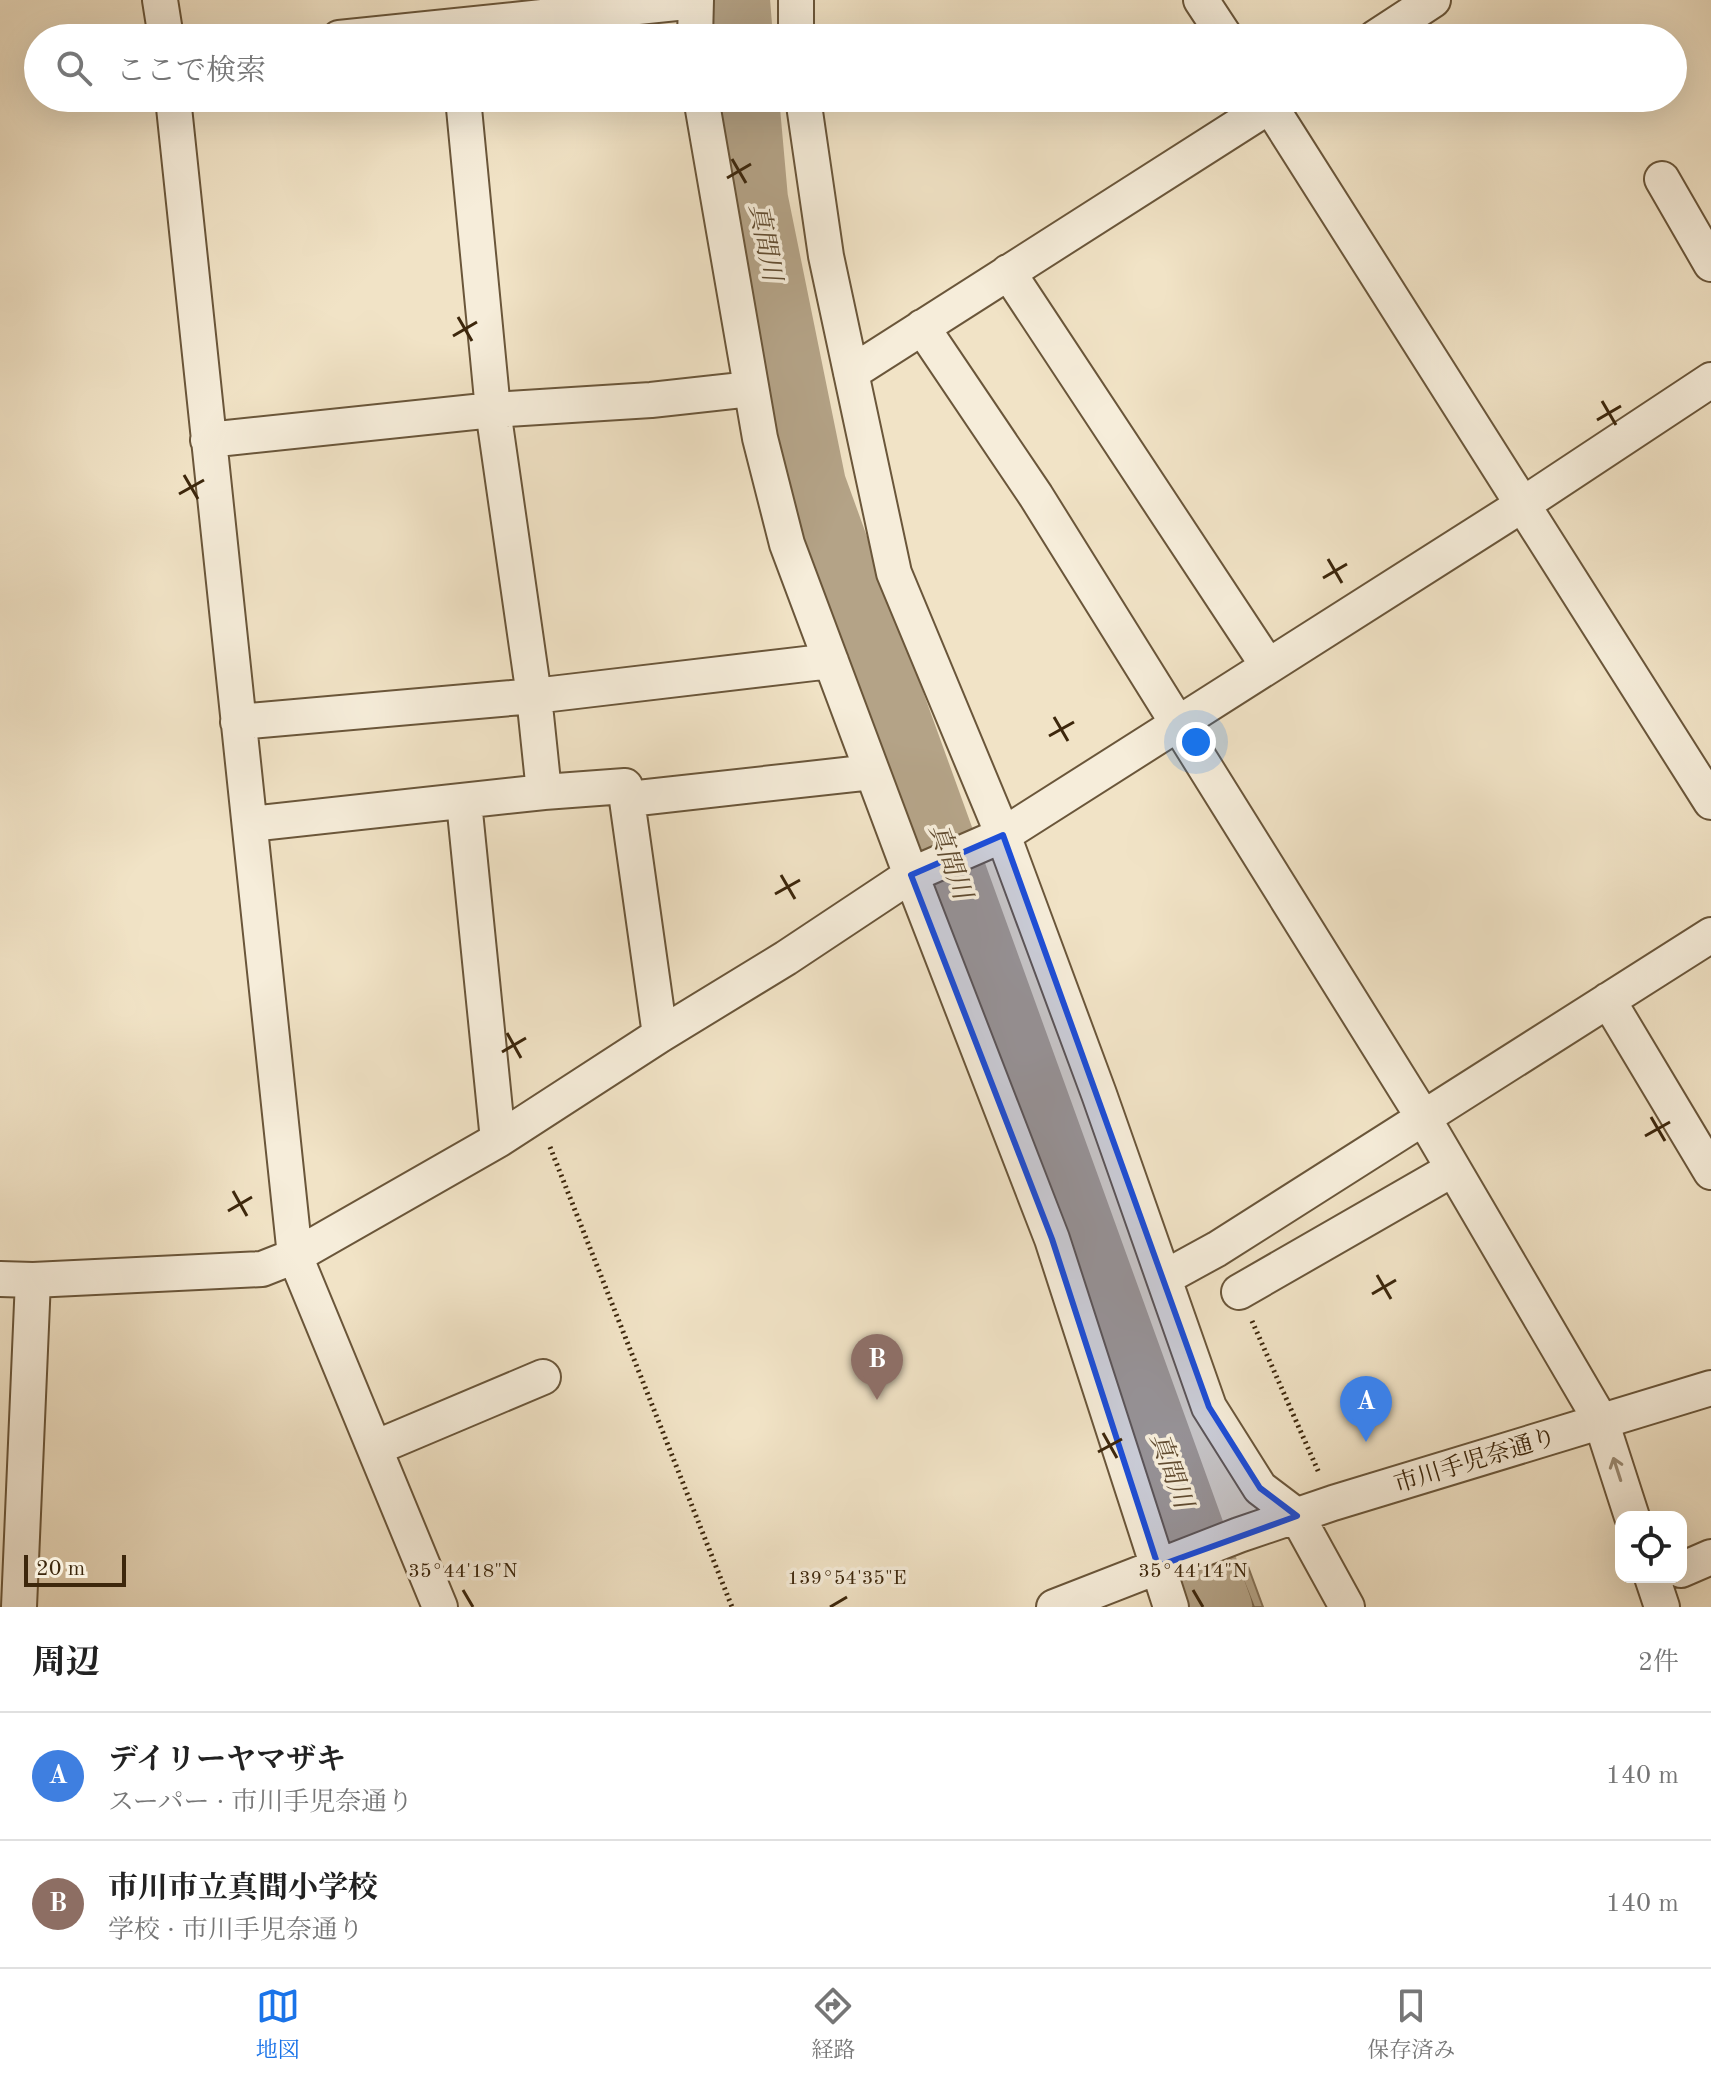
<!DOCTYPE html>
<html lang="ja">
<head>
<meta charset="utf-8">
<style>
	body { margin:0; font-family:"Old Standard TT","Noto Serif JP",serif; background:#f6f6f6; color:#222 }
	.controls { position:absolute; right:24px; bottom:24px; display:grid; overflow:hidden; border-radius:16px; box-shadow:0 8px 32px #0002 }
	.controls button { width:72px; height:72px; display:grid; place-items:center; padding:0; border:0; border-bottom:2px solid #e0e0e0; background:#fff; color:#222; font:40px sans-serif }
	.scale { position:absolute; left:24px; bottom:20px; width:102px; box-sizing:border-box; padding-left:8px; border:4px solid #3d270c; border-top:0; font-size:22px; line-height:28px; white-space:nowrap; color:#3d270c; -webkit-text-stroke:6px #f6edda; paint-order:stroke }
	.you { position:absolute; left:1196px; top:742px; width:28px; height:28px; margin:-20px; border:6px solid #fff; border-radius:50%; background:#1a73e8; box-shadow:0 0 0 12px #1a73e833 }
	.badge { display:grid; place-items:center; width:52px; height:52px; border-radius:50%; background:#1a73e8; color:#fff; font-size:26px; font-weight:700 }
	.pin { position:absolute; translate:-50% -66px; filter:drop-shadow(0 2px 4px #0008) }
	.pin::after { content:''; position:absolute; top:42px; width:28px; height:24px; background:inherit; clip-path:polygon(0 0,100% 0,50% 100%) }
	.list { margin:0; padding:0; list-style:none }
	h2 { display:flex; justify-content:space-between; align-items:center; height:104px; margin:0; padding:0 32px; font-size:34px }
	h2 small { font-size:26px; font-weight:400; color:#767676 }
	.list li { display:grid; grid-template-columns:52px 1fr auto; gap:24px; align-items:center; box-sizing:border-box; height:128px; padding:0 32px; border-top:2px solid #e0e0e0 }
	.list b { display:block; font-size:30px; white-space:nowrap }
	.list p { margin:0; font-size:26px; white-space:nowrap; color:#767676 }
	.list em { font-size:26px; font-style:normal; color:#767676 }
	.icon { flex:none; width:44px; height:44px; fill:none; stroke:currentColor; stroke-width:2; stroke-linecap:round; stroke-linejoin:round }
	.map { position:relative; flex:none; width:1711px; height:1607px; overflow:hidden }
	.search { position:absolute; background:#fff; box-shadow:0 8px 32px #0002; left:24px; right:24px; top:24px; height:88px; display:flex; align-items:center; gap:20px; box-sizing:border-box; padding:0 28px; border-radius:44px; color:#767676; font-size:30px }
	.sheet { height:360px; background:#fff }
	nav { display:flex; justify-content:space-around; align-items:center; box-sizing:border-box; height:112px; border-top:2px solid #e0e0e0; background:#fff; font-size:22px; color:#767676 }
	nav a { display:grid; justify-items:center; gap:4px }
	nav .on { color:#1a73e8 }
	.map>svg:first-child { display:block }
	.water { fill:#b4a387; stroke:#847156; stroke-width:2 }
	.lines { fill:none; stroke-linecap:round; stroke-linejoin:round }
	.shore { stroke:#78654a; stroke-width:2 }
	.river { stroke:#b4a387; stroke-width:62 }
	.minor-casing { stroke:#6a563a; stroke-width:38 }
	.path { stroke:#3d270c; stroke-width:5; stroke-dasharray:2 4; stroke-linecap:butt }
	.minor { stroke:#f6edda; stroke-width:34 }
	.oneway { stroke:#9a8a73 }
	.marked { fill:#1d4ed8; fill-opacity:0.2; stroke:#1d4ed8; stroke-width:6; stroke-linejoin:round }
	.ticks { fill:none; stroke:#3d270c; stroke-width:3 }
	.labels { text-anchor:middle; stroke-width:7; stroke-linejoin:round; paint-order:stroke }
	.street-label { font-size:24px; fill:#3d270c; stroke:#f6edda }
	.water-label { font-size:26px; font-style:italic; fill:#614c31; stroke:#f6edda }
	.ticks-label { font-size:20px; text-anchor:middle; fill:#3d270c; stroke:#f6edda; stroke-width:7; stroke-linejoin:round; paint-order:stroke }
</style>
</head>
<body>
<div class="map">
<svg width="1711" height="1607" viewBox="0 0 1711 1607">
	<rect width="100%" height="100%" fill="#f1e3c6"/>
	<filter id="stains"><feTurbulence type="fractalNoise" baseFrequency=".0025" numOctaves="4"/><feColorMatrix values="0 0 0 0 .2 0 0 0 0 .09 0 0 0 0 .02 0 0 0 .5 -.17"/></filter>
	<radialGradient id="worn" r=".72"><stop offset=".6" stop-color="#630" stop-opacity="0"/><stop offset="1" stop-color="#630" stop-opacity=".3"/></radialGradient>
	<path class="water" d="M1246 1561 1263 1607H1173L1165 1588Z"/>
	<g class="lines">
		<path class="shore" d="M1185 1590 1240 1572 1254 1607"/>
		<path class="river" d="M739 0 742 38
			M748 98 757 199 815 484 1221 1607"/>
		<defs>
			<path id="minor" d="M160 0 166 38
				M1201 0 1226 38
				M339 38 696 1
				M695 38 696 0
				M796 38V0
				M1375 38 1433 0
				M173 98 295 1256 440 1607
				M463 98 493 410 534 696 544 792 625 786 660 1035
				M701 98 760 438 787 544 911 875 1052 1239 1171 1607
				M803 98 826 256 894 573 1003 835 1099 1094 1209 1407 1260 1488 1297 1516 1347 1607
				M1265 98 1711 802
				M1662 179 1711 264
				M1008 272 1268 666
				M922 327 1036 496 1423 1117 1601 1421 1632 1517
				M851 373 1282 98
				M208 440 493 410 651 400 751 389
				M238 722 534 696 831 661
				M629 799 872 772
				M464 802 498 1140
				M250 824 544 792
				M1608 1000 1711 1172
				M1164 1278 1217 1249 1711 935
				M0 1279 33 1280 262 1269 295 1256 498 1140 660 1035 786 958 911 875 1003 835 1522 505 1711 380
				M1239 1292 1453 1169
				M375 1448 543 1377
				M1681 1570 1711 1557
				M1652 1577 1662 1607
				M19 1607 33 1280
				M1054 1607 1239 1535 1333 1503 1711 1388"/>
		</defs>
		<use href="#minor" class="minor-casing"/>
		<path class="path" d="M550 1147 732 1607
			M1252 1321 1319 1473"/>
		<use href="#minor" class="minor"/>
	</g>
	<defs><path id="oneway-shaft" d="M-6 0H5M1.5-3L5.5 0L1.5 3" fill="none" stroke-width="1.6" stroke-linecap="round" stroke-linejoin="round" transform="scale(2)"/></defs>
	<use class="oneway" href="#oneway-shaft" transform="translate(1617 1469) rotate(-108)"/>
	<path class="marked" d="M1003 835 1209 1407 1260 1488 1297 1516 1158 1566 1052 1239 911 875Z"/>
	<path class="ticks" d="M732 159 746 183M727 178 751 164M458 317 472 341M453 336 477 322M1602 401 1616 425M1597 420 1621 406M184 475 198 499M179 494 204 480M1328 559 1342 583M1323 578 1347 564M1054 717 1068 741M1049 736 1074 722M781 875 795 899M775 894 800 880M507 1033 521 1058M502 1052 526 1038M1651 1117 1665 1141M1645 1136 1670 1122M233 1191 247 1216M228 1211 252 1197M1377 1275 1391 1299M1372 1294 1396 1280M1103 1433 1117 1458M1098 1452 1122 1439M463 1590 473 1607M1193 1590 1203 1607M830 1607 847 1597"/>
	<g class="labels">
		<g class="street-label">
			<text transform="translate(1475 1460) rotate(-17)" y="8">市川手児奈通り</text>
		</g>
		<g class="water-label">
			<text transform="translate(766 242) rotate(79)" y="9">真間川</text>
			<text transform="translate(951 861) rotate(70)" y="9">真間川</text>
			<text transform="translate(1172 1470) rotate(70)" y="9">真間川</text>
		</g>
	</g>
	<g class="ticks-label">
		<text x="463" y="1577">35°44'18"N</text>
		<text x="1193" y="1577">35°44'14"N</text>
		<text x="847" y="1584">139°54'35"E</text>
	</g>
	<rect width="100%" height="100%" filter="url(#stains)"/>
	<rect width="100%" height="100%" fill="url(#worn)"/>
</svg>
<div class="controls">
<button><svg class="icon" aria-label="locate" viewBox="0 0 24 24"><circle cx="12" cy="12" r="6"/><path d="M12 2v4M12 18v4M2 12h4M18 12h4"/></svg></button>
</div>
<div class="scale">20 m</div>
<div class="you"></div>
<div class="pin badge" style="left:1366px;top:1442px;background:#3f7fe0">A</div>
<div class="pin badge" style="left:877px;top:1400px;background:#8d6e63">B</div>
<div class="search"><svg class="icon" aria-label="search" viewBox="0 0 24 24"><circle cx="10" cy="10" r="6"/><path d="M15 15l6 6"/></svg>ここで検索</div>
</div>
<section class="sheet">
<h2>周辺<small>2件</small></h2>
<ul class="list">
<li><span class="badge" style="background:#3f7fe0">A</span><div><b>デイリーヤマザキ</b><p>スーパー · 市川手児奈通り</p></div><em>140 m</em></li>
<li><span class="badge" style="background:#8d6e63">B</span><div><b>市川市立真間小学校</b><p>学校 · 市川手児奈通り</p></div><em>140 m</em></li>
</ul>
</section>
<nav>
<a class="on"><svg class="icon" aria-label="map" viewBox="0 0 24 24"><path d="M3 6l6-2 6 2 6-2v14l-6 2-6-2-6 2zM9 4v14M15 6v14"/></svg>地図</a>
<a><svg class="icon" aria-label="directions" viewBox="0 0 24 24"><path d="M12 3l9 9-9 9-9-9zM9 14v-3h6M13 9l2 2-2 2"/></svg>経路</a>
<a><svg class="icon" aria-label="saved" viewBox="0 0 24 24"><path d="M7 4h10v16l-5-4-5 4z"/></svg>保存済み</a>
</nav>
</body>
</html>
